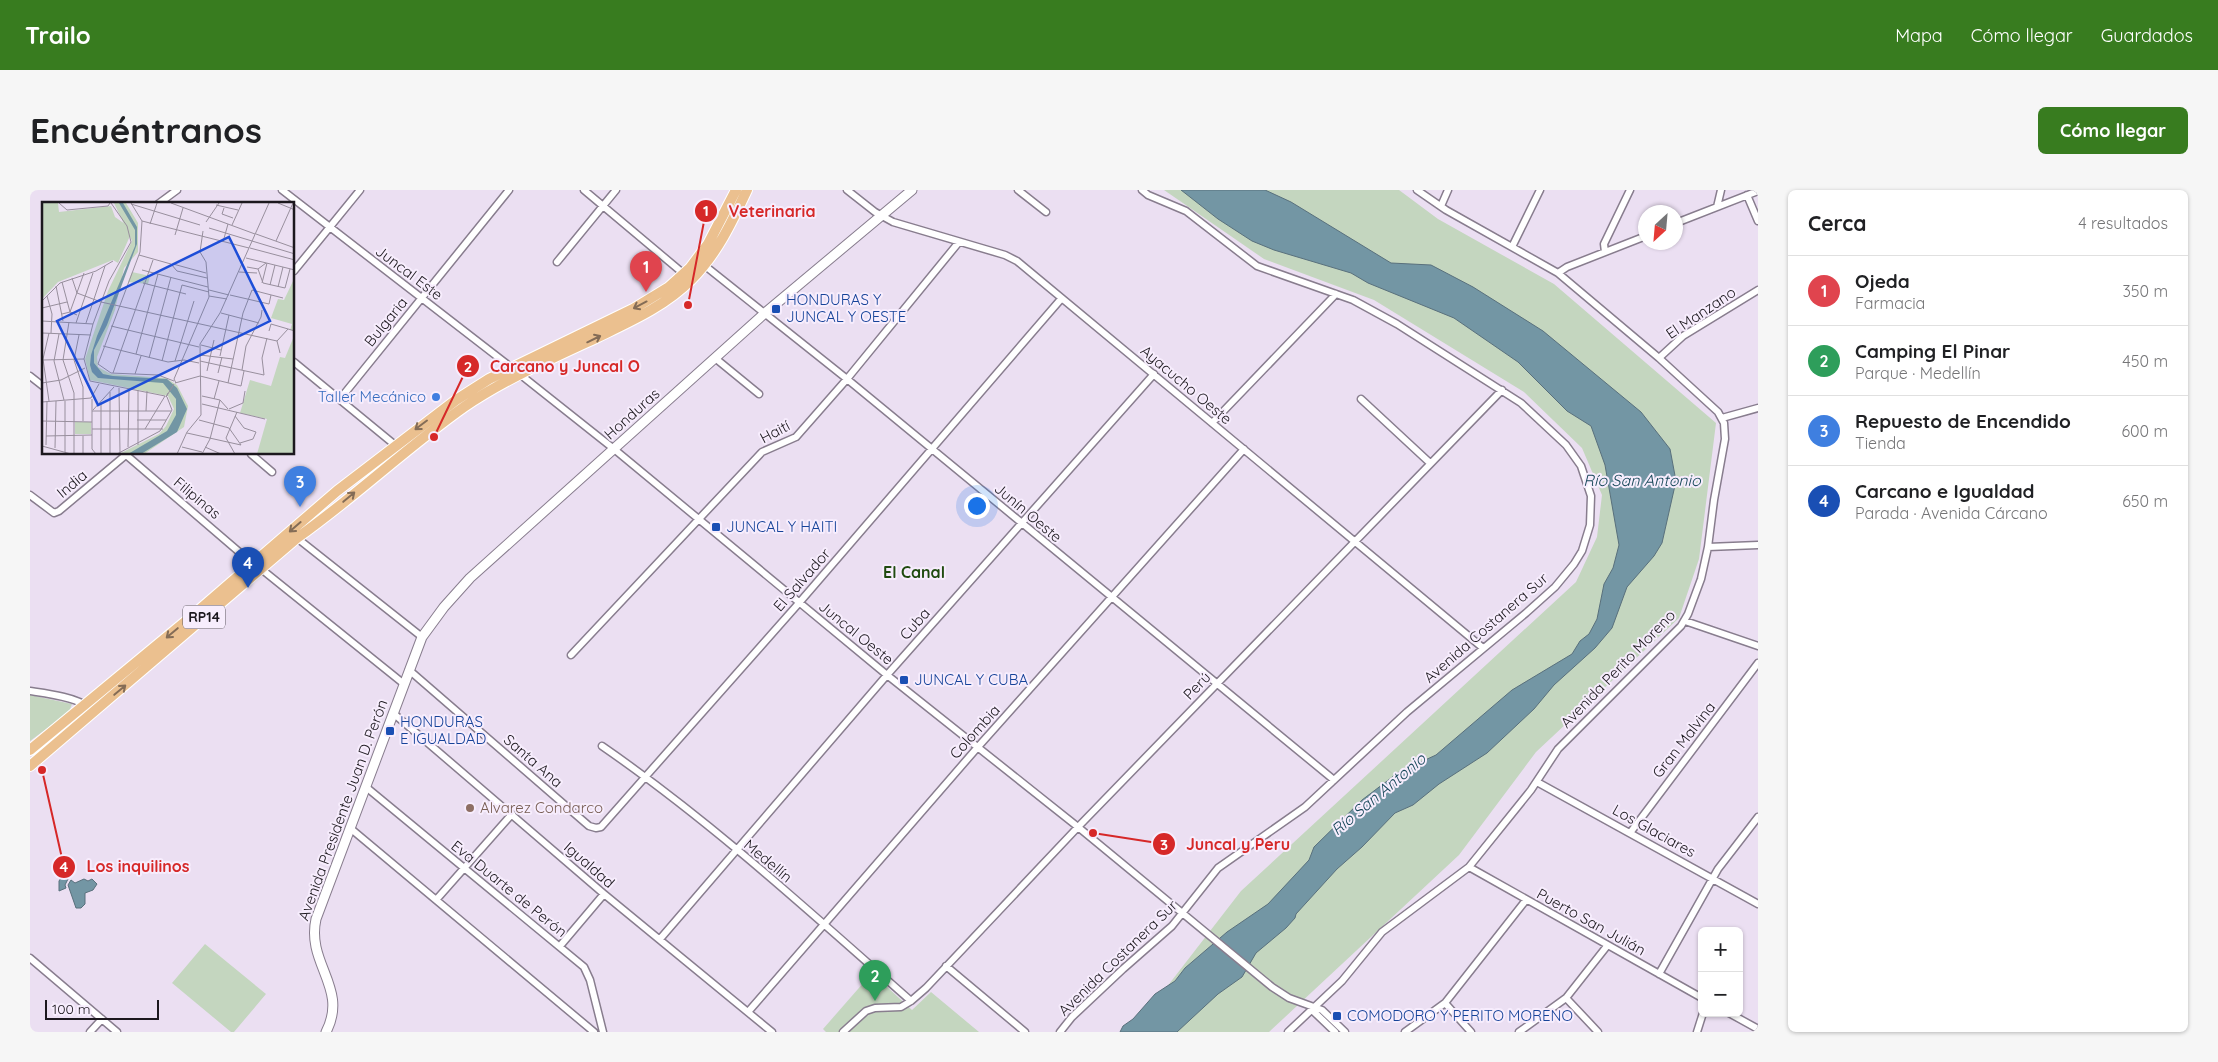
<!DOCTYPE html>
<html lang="es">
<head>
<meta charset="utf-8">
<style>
	body { margin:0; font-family:Quicksand,sans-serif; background:#f6f6f6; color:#202124 }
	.controls { position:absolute; right:15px; bottom:15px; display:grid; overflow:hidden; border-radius:8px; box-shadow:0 1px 4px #0004 }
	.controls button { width:45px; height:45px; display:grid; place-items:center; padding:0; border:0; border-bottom:1px solid #e0e0e0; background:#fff; color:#202124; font:25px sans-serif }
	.compass { position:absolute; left:1608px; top:15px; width:45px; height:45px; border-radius:50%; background:#fff; box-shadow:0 1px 4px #0004; rotate:206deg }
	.scale { position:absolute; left:15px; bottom:12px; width:114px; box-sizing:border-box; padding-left:5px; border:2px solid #1c181e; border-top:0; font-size:14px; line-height:18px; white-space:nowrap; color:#1c181e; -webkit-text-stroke:4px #f7edfd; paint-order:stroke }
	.you { position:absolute; left:946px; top:315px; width:18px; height:18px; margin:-12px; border:4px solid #fff; border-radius:50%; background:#1a73e8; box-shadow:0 0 0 8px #1a73e833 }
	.badge { display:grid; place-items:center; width:32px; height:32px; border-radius:50%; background:#387c1f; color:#fff; font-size:16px; font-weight:700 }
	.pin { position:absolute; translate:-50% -41px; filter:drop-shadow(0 1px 2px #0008) }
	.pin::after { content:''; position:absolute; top:26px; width:18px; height:15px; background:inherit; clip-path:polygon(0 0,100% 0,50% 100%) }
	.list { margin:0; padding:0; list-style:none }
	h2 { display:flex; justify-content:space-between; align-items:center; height:65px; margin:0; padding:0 20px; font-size:21px }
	h2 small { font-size:16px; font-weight:400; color:#757577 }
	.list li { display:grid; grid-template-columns:32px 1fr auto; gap:15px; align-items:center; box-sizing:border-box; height:70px; padding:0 20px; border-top:1px solid #e0e0e0 }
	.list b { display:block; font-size:19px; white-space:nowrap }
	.list p { margin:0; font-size:16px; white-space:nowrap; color:#757577 }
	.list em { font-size:16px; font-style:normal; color:#757577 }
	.map { position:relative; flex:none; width:1728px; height:842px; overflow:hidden; border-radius:8px }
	header { display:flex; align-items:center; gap:30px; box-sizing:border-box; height:70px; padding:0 25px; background:#387c1f; color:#fff }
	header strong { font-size:24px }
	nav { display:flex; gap:28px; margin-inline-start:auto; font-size:18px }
	.intro { display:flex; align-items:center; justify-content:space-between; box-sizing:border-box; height:120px; padding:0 30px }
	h1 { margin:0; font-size:35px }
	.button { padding:12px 22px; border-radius:8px; background:#387c1f; color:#fff; font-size:18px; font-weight:700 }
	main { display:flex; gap:30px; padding:0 30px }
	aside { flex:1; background:#fff; border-radius:8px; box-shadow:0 1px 4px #0004 }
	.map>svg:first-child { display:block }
	.green { fill:#c4d6bf }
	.water { fill:#7396a4; stroke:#59707c }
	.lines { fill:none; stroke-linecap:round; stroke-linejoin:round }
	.minor-casing { stroke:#887d8e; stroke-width:9 }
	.secondary-casing { stroke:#887d8e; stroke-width:11 }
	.primary-casing { stroke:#fff; stroke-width:12 }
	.minor { stroke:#fff; stroke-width:6 }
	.secondary { stroke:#fff; stroke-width:9 }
	.primary { stroke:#ebc08f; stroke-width:10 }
	.oneway { stroke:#846c56 }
	.transit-dot { fill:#1a4fb4; stroke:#f7edfd; stroke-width:2 }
	.shop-dot { fill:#3f7fe0; stroke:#f7edfd; stroke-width:2 }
	.education-dot { fill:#8d6e63; stroke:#f7edfd; stroke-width:2 }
	.labels { text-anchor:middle; stroke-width:4; stroke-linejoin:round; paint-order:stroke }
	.shield { fill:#f7edfd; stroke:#5e5861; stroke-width:1 }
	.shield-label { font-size:14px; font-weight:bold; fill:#1c181e }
	.street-label { font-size:15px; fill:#1c181e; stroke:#f7edfd }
	.transit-label { font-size:15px; fill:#164399; stroke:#f7edfd; text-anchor:start }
	.shop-label { font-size:15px; fill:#366cbe; stroke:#f7edfd; text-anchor:end }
	.education-label { font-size:15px; fill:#785e54; stroke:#f7edfd; text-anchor:start }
	.water-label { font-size:16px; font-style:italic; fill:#164758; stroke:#f7edfd }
	.neighbourhood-label { font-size:16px; font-weight:bold; fill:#204b10; stroke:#f7edfd }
	.inset-road { fill:none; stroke:#988f9d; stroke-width:1 }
	.view { fill:#1d4ed8; fill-opacity:0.15; stroke:#1d4ed8; stroke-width:2.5 }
	.inset-edge { fill:none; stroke:#1c181e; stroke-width:2.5 }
	.leader { fill:none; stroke:#d62828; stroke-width:2 }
	.callout-dot { fill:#d62828; stroke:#f7edfd; stroke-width:2 }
	.mark-label { font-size:15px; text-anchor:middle; font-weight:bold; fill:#fff }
	.callout-label { font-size:16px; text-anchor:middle; font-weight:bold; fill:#d62828; stroke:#f7edfd; stroke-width:4; stroke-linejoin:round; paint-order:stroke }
</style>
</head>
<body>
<header>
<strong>Trailo</strong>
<nav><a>Mapa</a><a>Cómo llegar</a><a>Guardados</a></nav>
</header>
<div class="intro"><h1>Encuéntranos</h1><a class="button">Cómo llegar</a></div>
<main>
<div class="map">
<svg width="1728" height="842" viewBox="0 0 1728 842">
	<rect width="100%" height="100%" fill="#ebdff2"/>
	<path class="green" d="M1134 0H1369L1408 29 1524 94 1686 233 1669 369 1649 428 1506 562 1429 665 1239 842H1102L1211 701 1546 392 1567 347 1572 305 1552 258 1494 202 1344 110 1234 69Z
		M0 505 42 514 39 522 0 551Z
		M175 754 236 804 204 842H201L142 793Z
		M842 783 882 820 901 802 949 842H796L793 839Z"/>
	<path class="water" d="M1151 0H1235L1261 12 1361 73 1401 75 1443 97 1513 141 1611 222 1640 259 1646 291 1632 353 1624 366 1597 397 1582 438 1565 458 1524 495 1504 519 1457 563 1409 594 1383 615 1365 623 1332 657 1307 679 1266 724 1265 728 1256 738 1226 763 1212 787 1188 804 1147 842H1090L1093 836 1103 829 1125 804 1145 791 1155 778 1197 742 1238 714 1279 670 1284 657 1332 610 1369 582 1406 565 1482 500 1542 464 1550 451 1559 444 1567 429 1574 394 1583 378 1589 355 1575 275 1561 236 1537 221 1488 172 1424 128 1338 93 1321 83 1244 60 1222 51 1188 29Z
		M33 685 38 689 35 695 36 698 29 701V691Z
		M54 689 58 691 62 689 67 694 63 700 55 703V714L51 718H46L38 695 41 690 45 693Z"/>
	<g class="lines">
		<defs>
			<path id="minor" d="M252 0 482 178 584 259 857 485 1048 637 1242 797 1259 808 1292 820 1315 842
				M554 0 654 84
				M817 0 845 22 863 32 975 65 987 71 1453 458
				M988 0 1016 22
				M1717 5 1728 31
				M128 14 147 0
				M1411 16 1418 0
				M1687 17 1691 0
				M1646 33 1728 1
				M1482 57 1510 0
				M1575 62 1574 54 1600 0
				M527 72 586 0
				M674 75 817 189 1304 590
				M264 81 330 0
				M1528 83 1537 77 1616 46
				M685 168 729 204
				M1629 168 1653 146 1728 100
				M264 172 365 255
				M0 186 14 197
				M310 209 479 0
				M1331 209 1400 273
				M1692 228 1728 218
				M1182 233 1306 104
				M95 264 222 373
				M221 264 242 282
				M0 305 24 323 29 321 97 264
				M267 348 392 447
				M1678 357 1728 355
				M230 378 374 494
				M1655 431 1728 456
				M541 465 732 262 766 247 817 189 929 52
				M379 480 559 636 566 638 571 637 769 413 1031 109
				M0 501C13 503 48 507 57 517
				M363 523 574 704 742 842
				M572 556C682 632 781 723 881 811
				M1507 592 1728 714
				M336 597 554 777 560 790 573 842
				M320 638 564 842
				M1600 643 1728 473
				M1439 677 1672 808
				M406 710 482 624
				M630 749 857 485 1124 184
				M530 756 574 704
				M0 768 87 842
				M916 776 995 842
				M1629 784 1688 679 1728 627
				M1536 808 1568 842
				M1415 813 1441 842
				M1281 819 1305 842
				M718 822 947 558 1214 259
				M1699 823 1728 839
				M60 842 72 829
				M813 842 836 821 845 818 871 817 881 811 896 798 1048 637 1472 200
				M1030 842 1042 827 1093 779 1142 736 1188 678 1275 617 1377 522 1496 423 1525 397 1544 374 1552 361 1560 335 1561 306 1551 276 1536 255 1491 213 1367 134 1323 110 1227 76 1156 21 1118 5 1112 0
				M1258 842 1312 791 1352 742 1439 677 1501 600 1528 559 1651 436 1658 424 1671 389 1678 357 1684 310 1695 249 1694 233 1688 222 1629 168 1528 83 1416 20 1387 0
				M1375 842 1415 813 1496 710
				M1489 842 1536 808 1577 756
				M1667 842 1673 823"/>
			<path id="secondary" d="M296 842C319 798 276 774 286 729L392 447 414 417 440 388 735 123 882 0"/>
			<path id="primary" d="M0 560 161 427 307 301 426 210 459 189 603 119 639 97 660 78 678 54 706 0
				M0 576 267 348C325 307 376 258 434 217 475 189 523 168 568 147 601 131 635 116 661 90 687 64 702 32 717 0"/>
		</defs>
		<use href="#minor" class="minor-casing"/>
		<use href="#secondary" class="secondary-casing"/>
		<use href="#primary" class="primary-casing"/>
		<use href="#minor" class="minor"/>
		<use href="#secondary" class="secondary"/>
		<use href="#primary" class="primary"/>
	</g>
	<defs><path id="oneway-shaft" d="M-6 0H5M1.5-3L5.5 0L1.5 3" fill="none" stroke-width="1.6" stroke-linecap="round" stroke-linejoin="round" transform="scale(1.25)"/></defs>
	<g class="oneway">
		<use href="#oneway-shaft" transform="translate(610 115) rotate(152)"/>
		<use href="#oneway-shaft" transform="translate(564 149) rotate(-26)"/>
		<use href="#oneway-shaft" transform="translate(391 235) rotate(143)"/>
		<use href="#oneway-shaft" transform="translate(319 307) rotate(-40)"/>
		<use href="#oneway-shaft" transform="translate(265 337) rotate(139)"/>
		<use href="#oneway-shaft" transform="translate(142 443) rotate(140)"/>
		<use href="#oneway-shaft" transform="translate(90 500) rotate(-40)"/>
	</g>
	<g class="transit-dot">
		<rect x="741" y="114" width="10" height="10" rx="2.5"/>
		<rect x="681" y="332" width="10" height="10" rx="2.5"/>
		<rect x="869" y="485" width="10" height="10" rx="2.5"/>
		<rect x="355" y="536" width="10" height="10" rx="2.5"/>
		<rect x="1302" y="821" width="10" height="10" rx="2.5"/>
	</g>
	<circle class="shop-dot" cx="406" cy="207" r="5"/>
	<circle class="education-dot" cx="440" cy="618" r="5"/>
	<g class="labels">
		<rect class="shield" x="153" y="415.5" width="42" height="23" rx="4"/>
		<g class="shield-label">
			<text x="174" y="432">RP14</text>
		</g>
		<g class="street-label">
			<text transform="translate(379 83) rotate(37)" y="5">Juncal Este</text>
			<text transform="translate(1671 123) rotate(-34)" y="5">El Manzano</text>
			<text transform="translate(356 132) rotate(-51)" y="5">Bulgaria</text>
			<text transform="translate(1156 195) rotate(40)" y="5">Ayacucho Oeste</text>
			<text transform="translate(602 224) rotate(-42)" y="5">Honduras</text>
			<text transform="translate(745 242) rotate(-28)" y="5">Haití</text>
			<text transform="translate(42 294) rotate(-40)" y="5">India</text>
			<text transform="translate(167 308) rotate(40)" y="5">Filipinas</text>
			<text transform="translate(998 323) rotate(40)" y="5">Junín Oeste</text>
			<text transform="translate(772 390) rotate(-49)" y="5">El Salvador</text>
			<text transform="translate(885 434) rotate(-48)" y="5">Cuba</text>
			<text transform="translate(1456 438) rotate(-41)" y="5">Avenida Costanera Sur</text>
			<text transform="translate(826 443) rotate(39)" y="5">Juncal Oeste</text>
			<text transform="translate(1588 479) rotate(-46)" y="5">Avenida Perito Moreno</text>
			<text transform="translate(1167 496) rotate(-46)" y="5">Perú</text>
			<text transform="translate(945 542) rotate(-48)" y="5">Colombia</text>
			<text transform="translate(1654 550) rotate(-52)" y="5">Gran Malvina</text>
			<text transform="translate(503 571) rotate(41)" y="5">Santa Ana</text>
			<text transform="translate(313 620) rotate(-70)" y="5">Avenida Presidente Juan D. Perón</text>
			<text transform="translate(1624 641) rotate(29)" y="5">Los Glaciares</text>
			<text transform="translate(738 671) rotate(40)" y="5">Medellín</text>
			<text transform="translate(559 675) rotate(41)" y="5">Igualdad</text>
			<text transform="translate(479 699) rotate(39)" y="5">Eva Duarte de Perón</text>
			<text transform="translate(1561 732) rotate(29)" y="5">Puerto San Julián</text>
			<text transform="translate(1088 768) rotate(-44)" y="5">Avenida Costanera Sur</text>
		</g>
		<g class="transit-label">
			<text x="756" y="115">HONDURAS Y<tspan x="756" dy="17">JUNCAL Y OESTE</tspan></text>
			<text x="696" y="342">JUNCAL Y HAITI</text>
			<text x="884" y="495">JUNCAL Y CUBA</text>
			<text x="370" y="537">HONDURAS<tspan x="370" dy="17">E IGUALDAD</tspan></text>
			<text x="1317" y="831">COMODORO Y PERITO MORENO</text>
		</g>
		<g class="shop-label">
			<text x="396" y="212">Taller Mecánico</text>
		</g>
		<g class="education-label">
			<text x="450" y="623">Alvarez Condarco</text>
		</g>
		<g class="water-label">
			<text x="1612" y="296">Río San Antonio</text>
			<text transform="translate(1348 604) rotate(-40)" y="6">Río San Antonio</text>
		</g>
		<g class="neighbourhood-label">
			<text x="884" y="388">El Canal</text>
		</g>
	</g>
	<g transform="translate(12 12)">
		<rect width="252" height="252" fill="#ebdff2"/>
		<path d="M0 1H16L17 10 69 4 73 15 83 22 88 34 76 61 71 58 16 80 0 97ZM72 1H84L96 21V50L82 66 73 108 55 155 56 165 69 172 124 176 135 183 146 204 142 225 102 252H77L117 232 124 224 132 207 126 194 48 178 43 157 66 89 90 39ZM90 70 108 74 106 82 86 80ZM252 77V129L248 128 250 122 229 116 236 97 242 98ZM252 134V252H215L225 217 198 211 208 178 229 184 238 155 243 156ZM33 220H49V232H33Z" fill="#c4d6bf"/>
		<path d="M77 1H81L95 25V42L65 123 52 148V161L61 172 71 174 125 177 135 186 145 207 135 230 99 252H86L125 229 134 213V197L121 181 56 176 50 170 48 163 49 153 55 134 93 44V28Z" fill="#7396a4"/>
		<path class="inset-road" d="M17 1 25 8 66 4 68 1M89 1 100 19 98 50 56 162 69 171 116 173 132 179M129 1 213 32M236 1 253 8M89 2 158 23M174 3 196 8M182 6 180 12 191 16M100 19 207 46M164 20 177 1M108 22 115 1M190 23 200 1M167 26 253 52M214 32 253 46M133 33 141 6M234 39 251 1M181 40 186 22M208 46 253 58M97 53 129 62 135 69 165 76M204 56 253 68M131 62 164 71M205 65 216 67 224 61M216 67 221 81 243 86 248 67M100 68 166 85M197 70 215 71M30 76 35 91M20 80 28 110M101 81 144 92M220 81 225 61M228 83 233 63M14 84 21 119M236 85 241 65M167 88 187 93M35 91 59 100 235 139M188 93 227 102 229 93M5 94 10 112 9 131M167 94 185 97M0 99 18 81 54 69 71 59M0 106 25 100M28 110 42 71M179 111 217 121M20 112 28 110 35 113M0 119 51 122M27 120 21 158 32 191V252M34 121 51 71M44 121 63 64M69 124 157 145M227 129 229 122 253 129M0 131 49 133M7 131 1 157 7 199M17 132 12 159 22 198M37 133 32 158 41 185V219M159 143 179 148M61 144 126 160 142 158 157 161M238 151 235 139 246 127M94 152 116 72M158 153 191 157M178 154 187 113M107 156 129 75M1 158 42 157M120 159 140 83 167 90M133 159 152 99M158 159 222 173 220 156 225 136M200 168 204 144 219 115 220 108M165 169 172 138M71 171 111 58M176 171 180 155M93 172 99 154M48 179 42 157 51 122 67 79 89 40 85 24 69 1M48 179 123 194M0 181 19 178 43 166M133 181 158 174 199 184 202 169M134 181 132 177 167 95 164 60 158 50 161 29M186 181 201 111 210 88 241 96M77 186 78 251M96 188V243M68 190V252M126 191 124 195 132 182M160 194 178 198 186 207M49 196 57 182M50 197V247L54 252M172 197 177 179M0 200 49 196M59 200V252M160 202 223 217M187 207 201 201 203 189M51 208 72 185M50 209H129M104 209 105 189M193 214 202 226 214 230 211 237 198 241M95 218H124M157 218 187 226 199 243M0 219 50 220M50 227H121M103 227 123 194M145 231 199 243M4 234 50 233M41 234V252M4 243 5 199M0 244 29 252M86 245 87 186M140 245 160 250M163 245 179 252M13 246 14 199M23 250V199M75 252 118 229 130 208 125 195M135 252 145 230 159 213 158 142 178 111 227 1M160 252 168 237 178 198M193 252 184 236 195 210"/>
		<path class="view" d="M187 35 228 119 56 203 15 119Z"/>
		<rect width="252" height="252" class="inset-edge"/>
	</g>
	<path class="leader" d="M658 115L676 21M404 247L438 176M1063 643L1134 654M12 580L34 677"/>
	<g class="callout-dot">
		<circle cx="658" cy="115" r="5"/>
		<circle cx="404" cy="247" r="5"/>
		<circle cx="1063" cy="643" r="5"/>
		<circle cx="12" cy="580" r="5"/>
		<circle cx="676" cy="21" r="12"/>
		<circle cx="438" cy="176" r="12"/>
		<circle cx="1134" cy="654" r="12"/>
		<circle cx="34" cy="677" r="12"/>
	</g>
	<g class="mark-label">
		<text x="676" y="26">1</text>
		<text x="438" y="182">2</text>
		<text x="1134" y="660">3</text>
		<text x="34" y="682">4</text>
	</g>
	<g class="callout-label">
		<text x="742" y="27">Veterinaria</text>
		<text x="535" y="182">Carcano y Juncal O</text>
		<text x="1208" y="660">Juncal y Peru</text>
		<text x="108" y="682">Los inquilinos</text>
	</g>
</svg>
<div class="controls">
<button>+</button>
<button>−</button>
</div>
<svg class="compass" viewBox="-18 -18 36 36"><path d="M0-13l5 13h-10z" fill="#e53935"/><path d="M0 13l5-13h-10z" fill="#757577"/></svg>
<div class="scale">100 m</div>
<div class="you"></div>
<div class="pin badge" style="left:616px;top:102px;background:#e0444e">1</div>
<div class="pin badge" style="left:845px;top:811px;background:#2e9e5b">2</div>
<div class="pin badge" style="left:270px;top:317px;background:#3f7fe0">3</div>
<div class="pin badge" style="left:218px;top:398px;background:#1a4fb4">4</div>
</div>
<aside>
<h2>Cerca<small>4 resultados</small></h2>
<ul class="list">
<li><span class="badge" style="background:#e0444e">1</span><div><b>Ojeda</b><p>Farmacia</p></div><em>350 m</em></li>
<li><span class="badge" style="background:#2e9e5b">2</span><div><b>Camping El Pinar</b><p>Parque · Medellín</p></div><em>450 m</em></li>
<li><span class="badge" style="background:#3f7fe0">3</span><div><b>Repuesto de Encendido</b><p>Tienda</p></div><em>600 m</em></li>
<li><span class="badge" style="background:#1a4fb4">4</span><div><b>Carcano e Igualdad</b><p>Parada · Avenida Cárcano</p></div><em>650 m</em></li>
</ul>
</aside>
</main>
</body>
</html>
